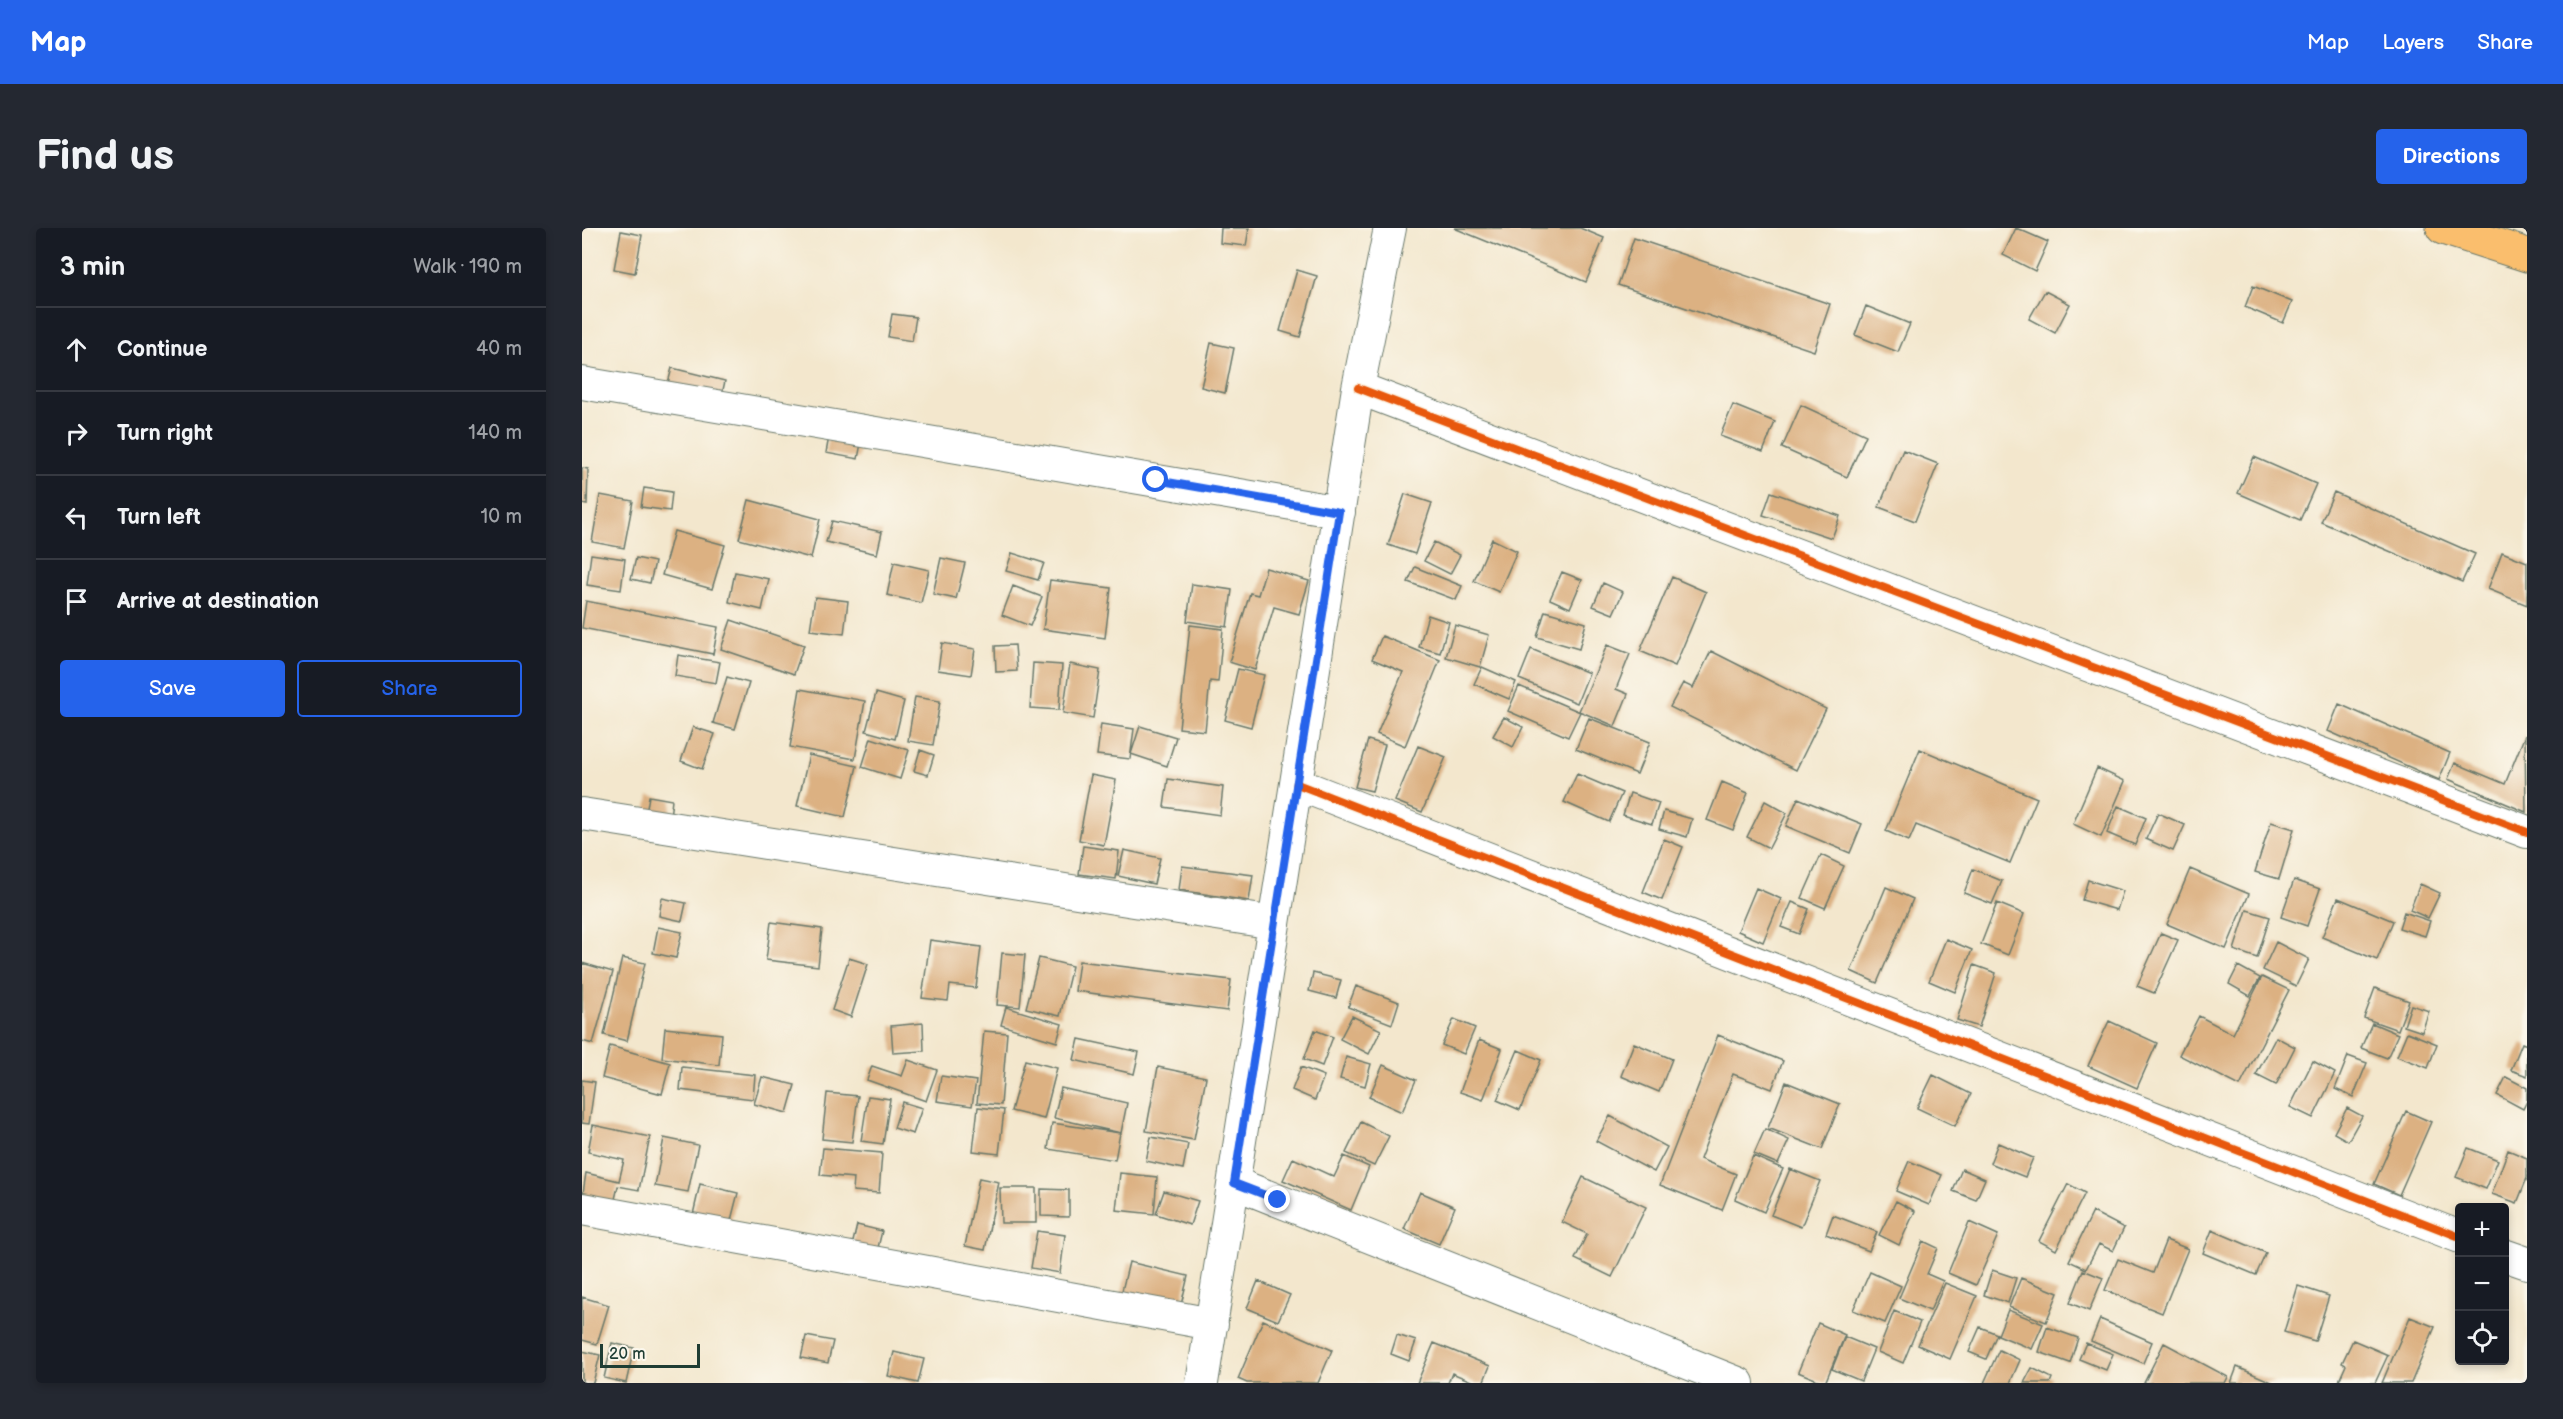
<!DOCTYPE html>
<html lang="en">
<head>
<meta charset="utf-8">
<style>
	body { margin:0; font-family:"Balsamiq Sans",sans-serif; background:#242831; color:#f1f3f6 }
	.controls { position:absolute; right:18px; bottom:18px; display:grid; overflow:hidden; border-radius:6px; box-shadow:0 3px 9px #0003 }
	.controls button { width:54px; height:54px; display:grid; place-items:center; padding:0; border:0; border-bottom:2px solid #363941; background:#171b24; color:#f1f3f6; font:30px sans-serif }
	.scale { position:absolute; left:18px; bottom:15px; width:100px; box-sizing:border-box; padding-left:6px; border:3px solid #1f3d34; border-top:0; font-size:16px; line-height:21px; white-space:nowrap; color:#1f3d34; -webkit-text-stroke:4px #fbf7ec; paint-order:stroke }
	.stop { position:absolute; width:18px; height:18px; margin:-14px; border:4px solid #2563eb; border-radius:50%; background:#fff }
	.stop.end { background:#2563eb; border-color:#fff; box-shadow:0 2px 6px #0008 }
	.list { margin:0; padding:0; list-style:none }
	h2 { display:flex; justify-content:space-between; align-items:center; height:78px; margin:0; padding:0 24px; font-size:26px }
	h2 small { font-size:20px; font-weight:400; color:#9ea1a6 }
	.list li { display:grid; grid-template-columns:39px 1fr auto; gap:18px; align-items:center; box-sizing:border-box; height:84px; padding:0 24px; border-top:2px solid #363941 }
	.list b { display:block; font-size:22px; white-space:nowrap }
	.list em { font-size:20px; font-style:normal; color:#9ea1a6 }
	.actions { display:flex; gap:12px; padding:18px 24px }
	.actions a { flex:1; padding:14px 0; border:2px solid #2563eb; border-radius:6px; text-align:center; font-size:21px; color:#2563eb }
	.actions .main { background:#2563eb; color:#fff }
	.icon { flex:none; width:33px; height:33px; fill:none; stroke:currentColor; stroke-width:2; stroke-linecap:round; stroke-linejoin:round }
	.map { position:relative; flex:none; width:1945px; height:1155px; overflow:hidden; border-radius:6px }
	header { display:flex; align-items:center; gap:36px; box-sizing:border-box; height:84px; padding:0 30px; background:#2563eb; color:#fff }
	header strong { font-size:28px }
	nav { display:flex; gap:33px; margin-inline-start:auto; font-size:21px }
	.intro { display:flex; align-items:center; justify-content:space-between; box-sizing:border-box; height:144px; padding:0 36px }
	h1 { margin:0; font-size:42px }
	.button { padding:15px 27px; border-radius:6px; background:#2563eb; color:#fff; font-size:21px; font-weight:700 }
	main { display:flex; gap:36px; padding:0 36px }
	aside { flex:1; background:#171b24; border-radius:6px; box-shadow:0 3px 9px #0003 }
	.map>svg:first-child { display:block }
	.building { fill:#dcb182 }
	.lines { fill:none; stroke-linecap:round; stroke-linejoin:round }
	.minor-casing { stroke:#69786a; stroke-width:34 }
	.trunk-casing { stroke:#69786a; stroke-width:35 }
	.minor { stroke:#fff; stroke-width:32 }
	.trunk { stroke:#fabe6d; stroke-width:33 }
	.cycleway-casing { stroke:#fbf7ec; stroke-width:11 }
	.cycleway { stroke:#e8590c; stroke-width:8 }
	.route { stroke:#2563eb; stroke-width:8 }
</style>
</head>
<body>
<header>
<strong>Map</strong>
<nav><a>Map</a><a>Layers</a><a>Share</a></nav>
</header>
<div class="intro"><h1>Find us</h1><a class="button">Directions</a></div>
<main>
<aside>
<h2>3 min<small>Walk · 190 m</small></h2>
<ul class="list">
<li><svg class="icon" aria-label="ahead" viewBox="0 0 24 24"><path d="M12 20V5M6 11l6-6 6 6"/></svg><div><b>Continue</b></div><em>40 m</em></li>
<li><svg class="icon" aria-label="right" viewBox="0 0 24 24"><path d="M7 20v-9h11M14 6l5 5-5 5"/></svg><div><b>Turn right</b></div><em>140 m</em></li>
<li><svg class="icon" aria-label="left" viewBox="0 0 24 24"><path d="M17 20v-9H6M10 6l-5 5 5 5"/></svg><div><b>Turn left</b></div><em>10 m</em></li>
<li><svg class="icon" aria-label="arrive" viewBox="0 0 24 24"><path d="M6 21V4h12l-3 4 3 4H6"/></svg><div><b>Arrive at destination</b></div></li>
</ul>
<div class="actions"><a class="main">Save</a><a>Share</a></div>
</aside>
<div class="map">
<svg width="1945" height="1155" viewBox="0 0 1945 1155">
	<rect width="100%" height="100%" fill="#fbf7ec"/>
	<filter id="ink" filterUnits="userSpaceOnUse"><feTurbulence type="fractalNoise" baseFrequency=".0167" numOctaves="2"/><feDisplacementMap in="SourceGraphic" scale="12" xChannelSelector="R" yChannelSelector="G"/><feConvolveMatrix kernelMatrix="1 2 1 2 8 2 1 2 1" color-interpolation-filters="sRGB"/></filter>
	<filter id="wash" filterUnits="userSpaceOnUse"><feTurbulence type="fractalNoise" baseFrequency=".008" numOctaves="4" result="noise"/><feDisplacementMap in="SourceGraphic" scale="24" xChannelSelector="R" yChannelSelector="G"/><feGaussianBlur stdDeviation="1.35" result="paint"/><feColorMatrix in="noise" values="0 0 0 0 0 0 0 0 0 0 0 0 0 0 0 0 0 1.4 0 .05"/><feComposite in="paint" operator="in"/></filter>
	<g filter="url(#wash)">
		<rect width="100%" height="100%" fill="#f3e7cd"/>
		<g id="blocks">
			<path class="building" d="M639 0H667L664 18 638 15Z
				M872 0H998L1022 10 1004 54Z
				M1434 0 1466 14 1453 43 1421 27Z
				M39 3 60 7 53 45 32 41Z
				M1052 10 1248 76 1232 123 1036 57Z
				M715 42 735 48 718 109 698 103Z
				M1671 58 1710 74 1701 95 1663 79Z
				M1463 63 1488 76 1473 105 1447 91Z
				M1284 78 1328 96 1316 124 1273 107Z
				M310 86 334 89 330 113 306 109Z
				M629 115 652 120 643 165 619 159Z
				M90 140 143 153 136 184 82 170Z
				M1151 177 1193 194 1181 224 1138 208Z
				M1219 177 1284 207 1265 249 1200 220Z
				M248 203 280 210 276 231 244 225Z
				M1321 222 1356 236 1333 293 1297 279Z
				M1672 229 1734 256 1718 292 1656 265Z
				M0 240 6 241 5 277 0 276Z
				M62 260 90 264 88 283 59 279Z
				M1189 264 1258 288 1250 310 1181 287Z
				M1752 264 1893 326 1880 354 1739 294Z
				M823 266 850 275 833 326 806 317Z
				M18 267 51 273 42 320 10 314Z
				M167 272 238 291 229 330 157 311Z
				M250 293 300 304 295 326 244 314Z
				M92 303 143 317 130 361 80 347Z
				M910 311 935 323 917 364 892 353Z
				M852 314 878 327 868 346 842 333Z
				M1920 324 1945 334V377L1906 361Z
				M430 325 462 335 456 352 424 343Z
				M9 326 43 331 39 362 5 357Z
				M54 330 73 334 68 355 49 351Z
				M359 330 383 335 374 371 351 366Z
				M312 334 347 342 339 375 305 367Z
				M833 339 880 358 874 372 826 354Z
				M684 340 727 353 717 386 692 379 673 442 647 434 668 365 676 367Z
				M153 344 187 351 180 382 147 374Z
				M980 344 1000 352 988 380 968 371Z
				M1090 349 1124 364 1093 438 1058 423Z
				M468 352 529 360 523 410 461 401Z
				M1021 355 1041 364 1031 386 1011 378Z
				M610 356 650 362 645 399 605 393Z
				M431 358 460 369 448 398 420 387Z
				M233 369 266 373 262 406 228 402Z
				M4 373 136 399 131 426 0 400Z
				M963 383 1004 395 997 421 955 409Z
				M846 387 867 394 858 425 837 419Z
				M149 392 222 417 212 446 139 421Z
				M608 397 641 401 636 454 628 453 623 503 597 500Z
				M873 397 907 407 898 439 864 429Z
				M800 408 858 432 823 518 795 506 821 444 790 431Z
				M360 415 393 421 389 447 356 442Z
				M433 417 435 443 414 444 413 418Z
				M1025 417 1048 426 1034 461 1046 466 1033 498 997 483Z
				M949 421 1007 445 995 475 937 451Z
				M1129 423 1244 481 1214 542 1088 479 1101 455 1111 460Z
				M96 427 138 434 134 455 93 448Z
				M451 435 480 437 477 482 448 480Z
				M488 436 518 442 511 490 481 485Z
				M900 439 934 454 927 471 892 456Z
				M656 441 682 447 669 499 643 492Z
				M145 449 167 455 153 501 131 495Z
				M937 458 998 484 986 509 926 483Z
				M218 461 283 473 273 531 208 519Z
				M294 465 322 473 313 511 284 503Z
				M333 469 358 473 351 517 326 513Z
				M1757 476 1868 525 1857 552 1746 503Z
				M922 489 941 499 931 519 911 508Z
				M1007 490 1068 514 1055 546 994 521Z
				M519 496 552 501 548 531 515 527Z
				M558 498 594 509 585 538 549 526Z
				M111 499 133 506 120 541 99 533Z
				M1943 507 1944 584 1866 551 1873 535 1923 556Z
				M289 510 327 522 318 551 280 539Z
				M786 512 803 517 790 563 773 559Z
				M836 518 864 529 840 584 813 573Z
				M1338 521 1455 570 1428 635 1334 597 1327 613 1304 603Z
				M338 522 352 527 346 547 332 543Z
				M227 527 275 538 263 589 215 578Z
				M1515 540 1543 553 1519 609 1491 596Z
				M995 546 1040 565 1027 594 982 574Z
				M509 547 534 552 522 617 497 612Z
				M586 551 641 559 638 587 582 579Z
				M1140 554 1166 565 1151 602 1125 592Z
				M1048 565 1077 575 1070 596 1041 587Z
				M67 568 90 572 88 589 64 586Z
				M1216 570 1280 596 1268 625 1204 598Z
				M1183 573 1205 585 1187 620 1165 609Z
				M1536 578 1564 590 1553 617 1525 605Z
				M1082 583 1110 591 1105 609 1077 601Z
				M1576 585 1603 597 1591 623 1564 611Z
				M1689 594 1712 601 1697 651 1673 644Z
				M1082 611 1101 619 1080 672 1061 664Z
				M501 618 537 623 534 651 497 646Z
				M542 622 578 630 572 656 536 648Z
				M1239 627 1262 638 1243 680 1220 670Z
				M600 638 671 647 667 673 597 662Z
				M1391 641 1420 653 1410 676 1382 665Z
				M1608 641 1667 666 1644 721 1585 696Z
				M1506 652 1541 663 1535 682 1500 672Z
				M1712 652 1738 661 1725 698 1699 689Z
				M1838 656 1858 665 1846 690 1828 682Z
				M1304 659 1331 671 1295 755 1269 743Z
				M1174 660 1199 671 1181 714 1156 703Z
				M80 670 104 675 100 693 77 688Z
				M1756 670 1811 693 1795 732 1740 709Z
				M1210 674 1227 681 1217 706 1199 699Z
				M1415 675 1442 686 1426 727 1399 716Z
				M1665 682 1688 689 1675 730 1652 722Z
				M1822 684 1848 693 1843 708 1817 700Z
				M189 694 240 701 236 738 184 732Z
				M76 699 100 704 94 730 71 725Z
				M1579 705 1596 712 1572 765 1555 758Z
				M1364 711 1390 722 1373 764 1347 753Z
				M348 712 399 719 394 760 368 757 366 773 340 770Z
				M1694 714 1727 731 1714 758 1681 742Z
				M420 725 443 727 438 779 415 777Z
				M40 730 63 735 45 813 22 807Z
				M267 730 286 736 269 789 250 782Z
				M457 730 490 738 478 788 444 780Z
				M497 733 649 752 645 783 493 763Z
				M0 735 31 744 11 816 0 813Z
				M1392 737 1414 745 1397 799 1375 792Z
				M1656 738 1678 750 1668 768 1647 756Z
				M731 745 759 752 754 770 727 763Z
				M1680 749 1707 762 1658 858 1597 827 1617 788 1651 806Z
				M774 758 817 774 810 796 766 779Z
				M1793 760 1827 773 1816 802 1782 790Z
				M1829 777 1847 783 1840 804 1822 798Z
				M424 779 480 796 475 814 419 797Z
				M770 788 799 802 787 826 758 811Z
				M872 791 893 800 882 826 860 817Z
				M1527 793 1575 815 1555 860 1506 838Z
				M341 795 342 823 311 825 309 798Z
				M1790 795 1816 806 1805 830 1779 820Z
				M83 800 140 806 137 837 80 830Z
				M733 802 751 809 740 838 722 831Z
				M402 803 425 805 419 877 395 875Z
				M1825 804 1855 816 1846 840 1815 828Z
				M1136 807 1201 833 1190 861 1151 846 1118 931 1154 946 1140 982 1078 957Z
				M1694 809 1713 819 1694 857 1674 847Z
				M497 811 557 824 552 846 492 832Z
				M897 812 920 821 901 872 878 864Z
				M1052 815 1090 831 1077 864 1039 848Z
				M1940 815 1945 817V848L1929 842Z
				M28 818 88 835 80 866 20 850Z
				M936 822 959 832 938 882 915 872Z
				M1766 828 1785 835 1771 869 1753 861Z
				M764 829 789 836 783 858 758 851Z
				M326 832 355 842 344 873 285 852 290 838 320 848Z
				M443 832 475 840 462 891 429 883Z
				M1731 833 1753 845 1731 890 1708 879Z
				M801 837 834 852 820 884 787 869Z
				M100 839 173 847 171 871 98 862Z
				M576 839 624 849 612 912 564 903Z
				M719 839 742 848 733 872 710 862Z
				M1351 847 1389 866 1373 898 1335 880Z
				M359 848 394 853 390 878 355 873Z
				M180 849 213 857 205 885 172 876Z
				M1924 849 1945 860V873L1941 881 1915 867Z
				M0 852 13 854 7 896 0 895Z
				M1204 854 1258 876 1240 921 1186 900Z
				M479 860 545 875 539 905 472 890Z
				M245 865 276 868 270 914 240 911Z
				M286 868 308 871 301 916 279 913Z
				M320 874 340 880 331 906 312 900Z
				M396 879 422 882 417 926 391 923Z
				M1765 880 1780 888 1766 913 1752 905Z
				M1824 883 1849 894 1817 967 1792 956Z
				M1028 888 1085 919 1072 944 1014 913Z
				M779 894 807 908 792 938 764 925Z
				M470 895 538 905 533 932 466 921Z
				M11 897 68 909 57 962 36 958 31 980 0 972 4 945 37 953 42 932 6 924Z
				M1183 901 1207 912 1196 936 1172 926Z
				M569 909 606 916 601 941 564 933Z
				M82 910 116 917 106 964 73 958Z
				M1416 915 1451 930 1443 949 1408 935Z
				M241 920 300 925 297 965 271 963 272 950 238 947Z
				M1886 920 1916 932 1904 961 1874 949Z
				M1926 922 1945 930V950L1935 975 1910 966Z
				M762 928 787 939 769 982 701 952 711 930 752 949Z
				M1171 928 1201 941 1182 984 1153 971Z
				M1327 933 1360 947 1347 977 1314 963Z
				M1208 941 1238 953 1219 999 1189 987Z
				M1380 941 1403 951 1394 972 1371 963Z
				M538 945 575 949 572 986 534 982Z
				M1001 949 1064 979 1030 1049 993 1031 1005 1006 980 994Z
				M397 950 417 954 403 1022 383 1018Z
				M118 956 156 965 147 1000 110 991Z
				M1486 956 1503 965 1474 1022 1457 1013Z
				M418 960H454V995H419Z
				M459 961 487 962V989L459 988Z
				M582 963 616 973 608 997 574 986Z
				M838 964 873 979 857 1016 822 1001Z
				M1314 973 1333 983 1317 1017 1297 1007Z
				M1511 984 1542 1000 1531 1023 1517 1016 1504 1041 1487 1033Z
				M1251 987 1295 1004 1287 1023 1244 1006Z
				M1387 994 1416 1007 1394 1057 1366 1045Z
				M275 997 300 1003 295 1024 270 1018Z
				M1630 1002 1684 1025 1674 1047 1621 1025Z
				M455 1003 483 1007 478 1045 449 1040Z
				M1584 1012 1606 1021 1580 1085 1523 1062 1536 1031 1571 1045Z
				M1341 1013 1356 1020 1345 1046 1361 1053 1348 1083 1317 1070Z
				M547 1034 606 1048 598 1081 539 1067Z
				M1410 1042 1434 1050 1426 1075 1402 1067Z
				M1501 1042 1521 1050 1507 1083 1488 1075Z
				M1288 1044 1319 1058 1303 1095 1271 1082Z
				M1439 1050 1476 1065 1464 1094 1427 1079Z
				M676 1053 708 1067 696 1093 665 1080Z
				M1363 1055 1395 1068 1368 1131 1336 1117Z
				M1716 1058 1747 1068 1733 1113 1702 1104Z
				M0 1069 27 1077 15 1116 0 1112Z
				M1426 1082 1461 1096 1450 1121 1416 1107Z
				M1312 1083 1338 1094 1321 1135 1296 1124Z
				M1828 1089 1853 1099 1829 1155H1800Z
				M1518 1091 1570 1114 1561 1135 1509 1113Z
				M681 1092 750 1122 736 1155H665L656 1151Z
				M1236 1095 1263 1107 1243 1155 1216 1144Z
				M1398 1099 1415 1106 1404 1131 1387 1124Z
				M1465 1099 1496 1110 1488 1135 1457 1124Z
				M815 1107 834 1113 827 1133 809 1126Z
				M224 1108 251 1113 246 1135 219 1130Z
				M1263 1109 1292 1121 1279 1153 1250 1141Z
				M1771 1112 1806 1127 1793 1155H1756L1764 1137 1760 1135Z
				M30 1115 52 1120 44 1155 22 1150Z
				M852 1115 908 1138 901 1155H894L870 1145 866 1155H835Z
				M1504 1115 1531 1126 1524 1142 1497 1131Z
				M1582 1115 1646 1149 1643 1155H1562Z
				M1417 1122 1438 1132 1428 1155H1402Z
				M0 1123 18 1127 11 1155H0Z
				M312 1124 342 1131 336 1155 306 1148Z
				M1655 1139 1692 1155H1649Z
				M1450 1140 1470 1150 1468 1155H1442Z"/>
		</g>
	</g>
	<g filter="url(#ink)">
		<use href="#blocks" fill-opacity="0" stroke="#69786a" stroke-width="1.5"/>
		<g class="lines">
			<defs>
				<path id="minor" d="M0 155 757 284
					M776 160 1945 604
					M715 556 1878 1009
					M0 586 692 695
					M652 955 1156 1155
					M0 981 630 1096
					M1922 1027 1945 1035
					M620 1155 776 160 808 0"/>
				<path id="trunk" d="M1861 0 1945 27"/>
			</defs>
			<use href="#minor" class="minor-casing"/>
			<use href="#trunk" class="trunk-casing"/>
			<use href="#minor" class="minor"/>
			<use href="#trunk" class="trunk"/>
			<defs>
				<path id="cycleway" d="M776 160 1945 604
					M715 556 1878 1009"/>
			</defs>
			<use href="#cycleway" class="cycleway-casing"/>
			<use href="#cycleway" class="cycleway"/>
		</g>
	</g>
	<g class="lines" filter="url(#ink)">
		<path class="route" d="M574 252 757 284 652 955 696 972"/>
	</g>
</svg>
<div class="controls">
<button>+</button>
<button>−</button>
<button><svg class="icon" aria-label="locate" viewBox="0 0 24 24"><circle cx="12" cy="12" r="6"/><path d="M12 2v4M12 18v4M2 12h4M18 12h4"/></svg></button>
</div>
<div class="scale">20 m</div>
<div class="stop" style="left:574px;top:252px"></div>
<div class="stop end" style="left:696px;top:972px"></div>
</div>
</main>
</body>
</html>
